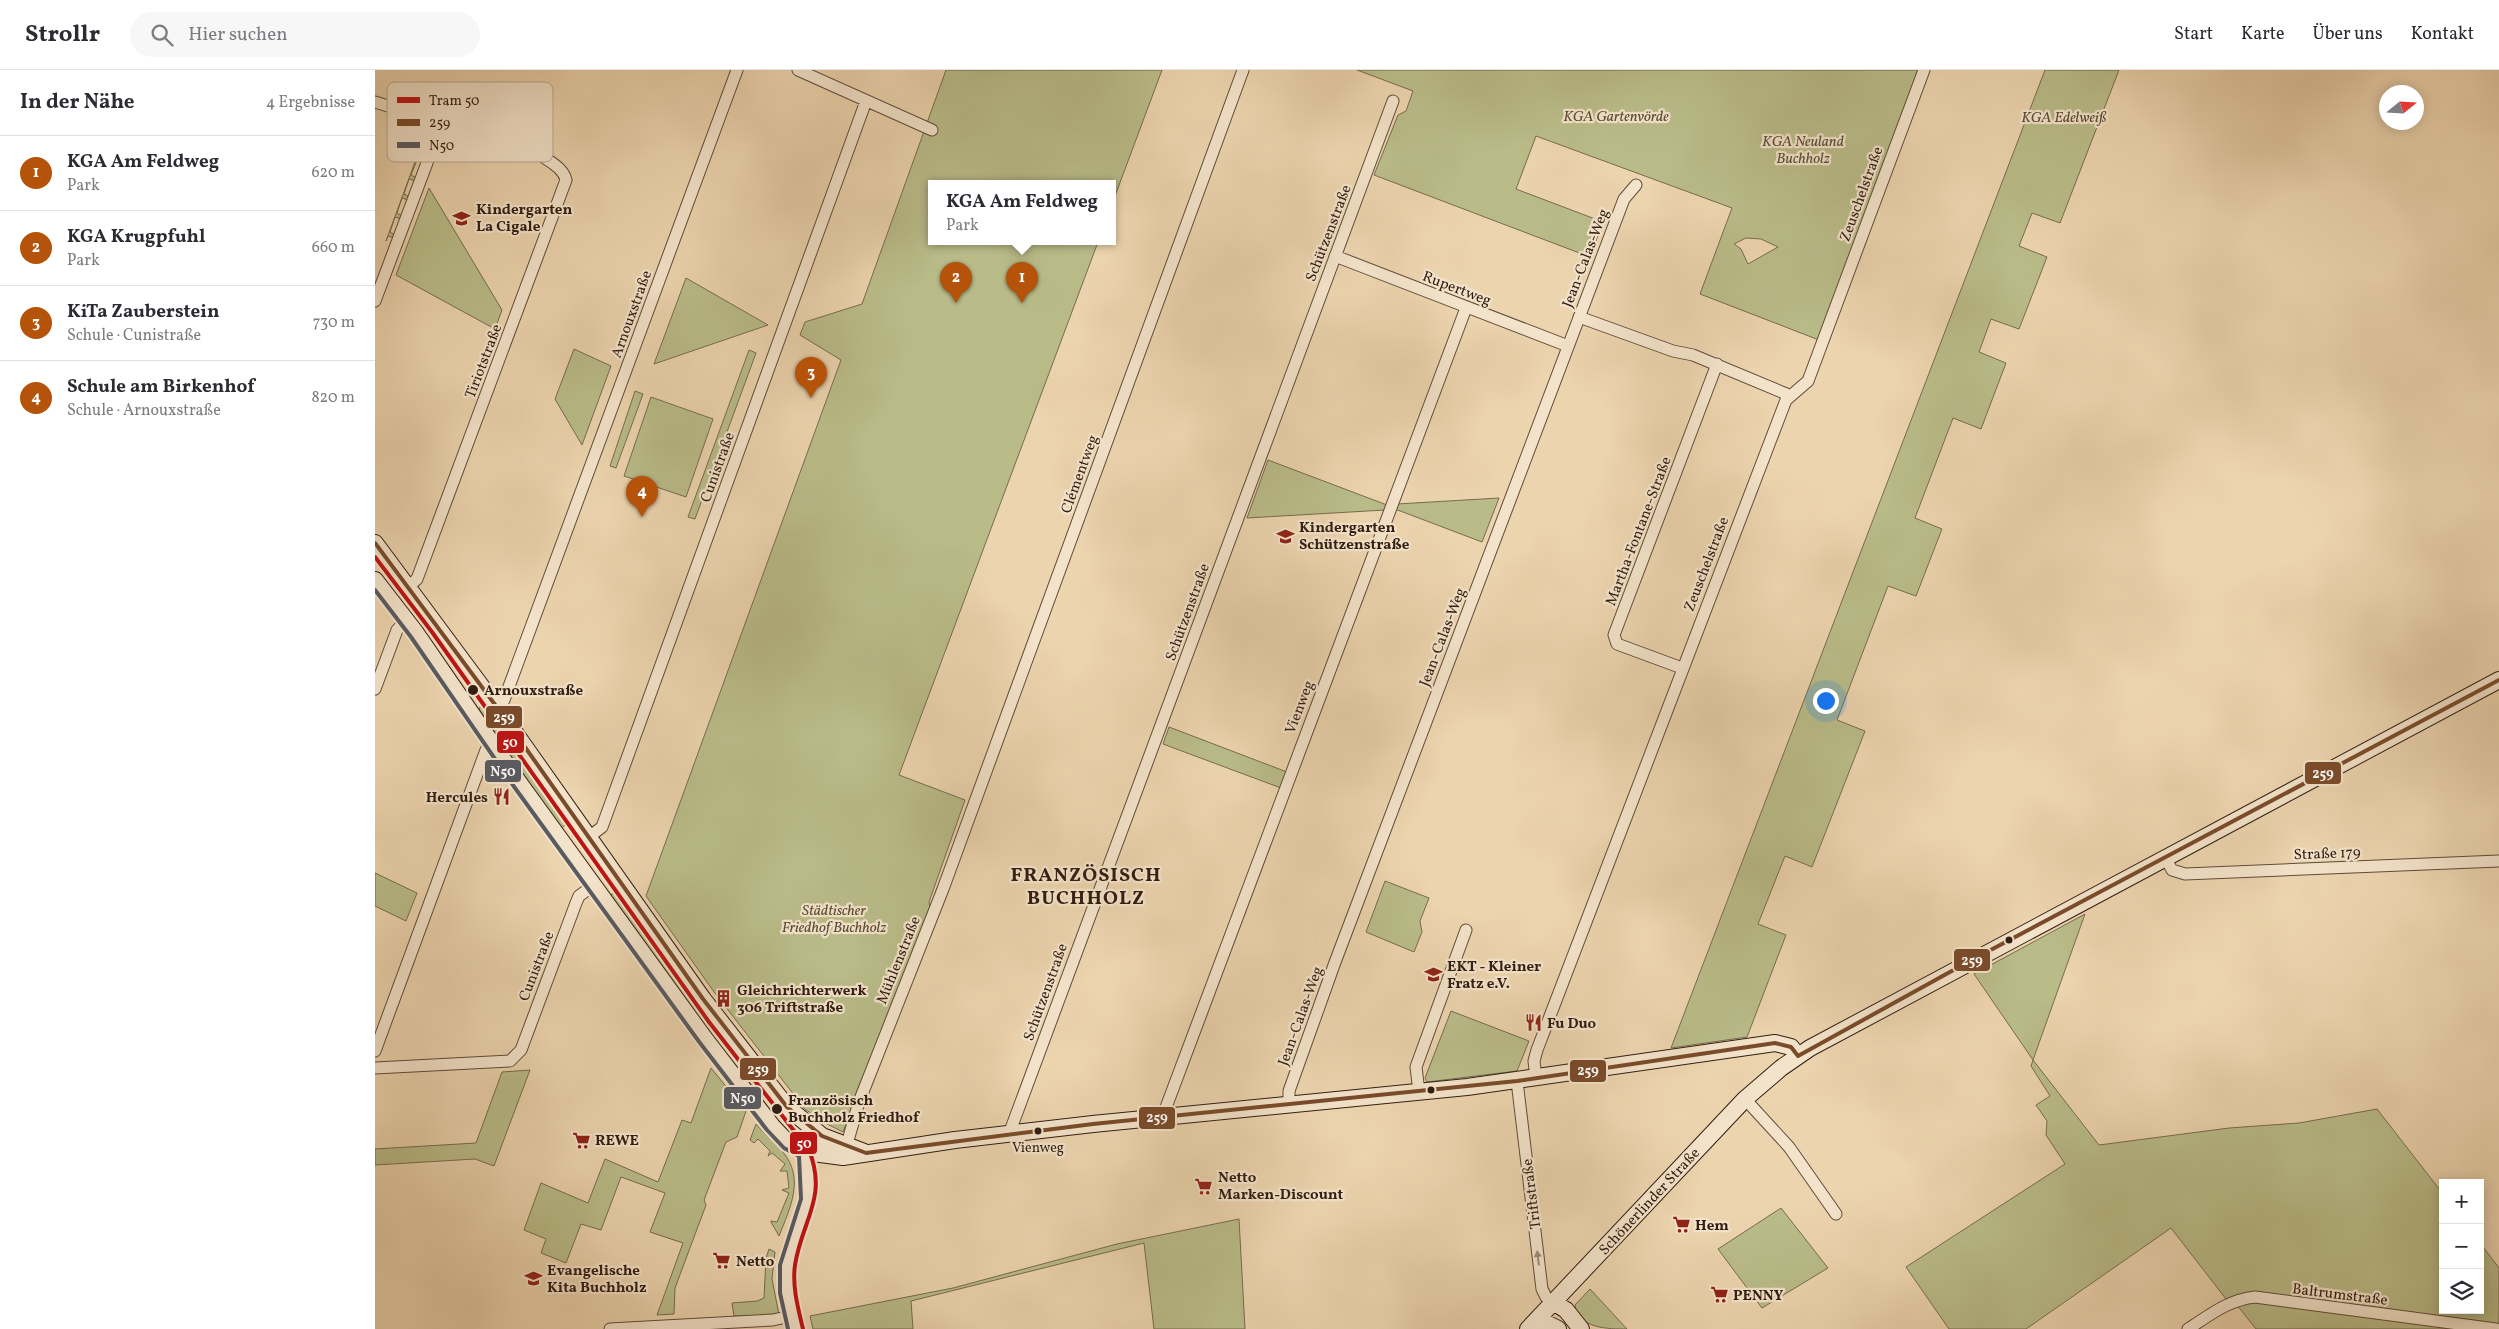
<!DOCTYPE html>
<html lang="de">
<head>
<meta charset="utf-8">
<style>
	body { margin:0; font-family:Vollkorn,serif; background:#f7f7f7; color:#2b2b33 }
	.controls { position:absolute; right:15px; bottom:15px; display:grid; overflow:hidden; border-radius:0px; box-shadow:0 2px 12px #0003 }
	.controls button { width:45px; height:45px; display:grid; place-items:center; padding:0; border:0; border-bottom:1px solid #e1e1e2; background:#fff; color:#2b2b33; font:25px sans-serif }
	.compass { position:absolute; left:2004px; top:15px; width:45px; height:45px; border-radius:50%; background:#fff; box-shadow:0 2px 12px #0003; rotate:72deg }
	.you { position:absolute; left:1450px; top:630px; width:18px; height:18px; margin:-12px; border:4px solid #fff; border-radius:50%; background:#1a73e8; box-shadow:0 0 0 8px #1a73e833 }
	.badge { display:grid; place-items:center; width:32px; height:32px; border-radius:50%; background:#b45309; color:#fff; font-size:16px; font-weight:700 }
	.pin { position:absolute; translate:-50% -41px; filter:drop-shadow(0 1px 2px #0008) }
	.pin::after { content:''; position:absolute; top:26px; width:18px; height:15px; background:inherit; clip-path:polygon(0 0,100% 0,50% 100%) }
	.popup { position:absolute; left:553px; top:110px; width:188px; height:65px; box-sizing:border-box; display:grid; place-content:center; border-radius:0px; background:#fff; filter:drop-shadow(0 1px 4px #0005); font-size:16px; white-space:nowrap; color:#7c7c81 }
	.popup b { font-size:19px; color:#2b2b33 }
	.popup::after { content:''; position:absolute; left:50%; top:100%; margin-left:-10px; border:10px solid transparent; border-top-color:#fff }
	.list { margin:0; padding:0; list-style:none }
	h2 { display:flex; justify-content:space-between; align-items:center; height:65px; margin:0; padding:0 20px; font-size:21px }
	h2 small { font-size:16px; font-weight:400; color:#7c7c81 }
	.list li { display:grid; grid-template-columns:32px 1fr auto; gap:15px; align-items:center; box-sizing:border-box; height:75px; padding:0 20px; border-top:1px solid #e1e1e2 }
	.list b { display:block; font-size:19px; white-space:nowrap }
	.list p { margin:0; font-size:16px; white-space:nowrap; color:#7c7c81 }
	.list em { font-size:16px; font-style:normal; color:#7c7c81 }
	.icon { flex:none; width:28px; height:28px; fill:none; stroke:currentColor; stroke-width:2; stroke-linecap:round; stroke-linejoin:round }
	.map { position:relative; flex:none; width:2124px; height:1259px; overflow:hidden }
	header { display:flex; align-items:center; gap:30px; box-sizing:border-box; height:70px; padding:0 25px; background:#fff; border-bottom:1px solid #e1e1e2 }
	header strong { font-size:24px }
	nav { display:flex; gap:28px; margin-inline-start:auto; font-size:18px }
	.search { width:350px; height:45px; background:#f7f7f7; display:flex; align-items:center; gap:12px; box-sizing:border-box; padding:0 18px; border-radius:28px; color:#7c7c81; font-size:19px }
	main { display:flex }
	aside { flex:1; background:#fff }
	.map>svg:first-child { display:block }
	.green { fill:#b9bc89; stroke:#766c4e; fill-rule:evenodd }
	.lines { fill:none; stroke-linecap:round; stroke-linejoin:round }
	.minor-casing { stroke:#604b39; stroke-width:13 }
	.tertiary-casing { stroke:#604b39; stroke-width:16 }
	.secondary-casing { stroke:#321d12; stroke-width:18 }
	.minor { stroke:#f3e3ca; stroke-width:11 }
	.tertiary { stroke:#f3e3ca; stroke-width:14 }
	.secondary { stroke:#f3e3ca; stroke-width:16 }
	.bus-1-casing { stroke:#f3e3ca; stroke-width:8 }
	.bus-2-casing { stroke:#f3e3ca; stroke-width:8 }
	.bus-1 { stroke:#7a4b2a; stroke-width:4 }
	.bus-2 { stroke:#595b62; stroke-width:4 }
	.tram-1-casing { stroke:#f3e3ca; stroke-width:8 }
	.tram-1 { stroke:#be1414; stroke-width:4 }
	.oneway { fill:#9c8a77 }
	.stop-dot { fill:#321d12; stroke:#f3e3ca; stroke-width:2 }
	.labels { text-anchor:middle; stroke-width:4.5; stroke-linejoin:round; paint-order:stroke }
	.bus-label { font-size:14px; fill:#321d12; stroke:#f3e3ca }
	.park-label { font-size:15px; font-style:italic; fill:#5a4d36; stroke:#f3e3ca }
	.street-label { font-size:15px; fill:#321d12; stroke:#f3e3ca }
	.poi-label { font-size:15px; font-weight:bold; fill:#321d12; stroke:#f3e3ca; text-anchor:start }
	.stop-label { font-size:15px; font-weight:bold; fill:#321d12; stroke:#f3e3ca; text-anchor:start }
	.district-label { font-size:20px; font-weight:bold; letter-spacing:1px; fill:#321d12; stroke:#f3e3ca }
	.key { fill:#f3e3ca; stroke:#b9a893; stroke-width:1 }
	.key-label { font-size:14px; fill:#321d12 }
	.line-badge { stroke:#f3e3ca; stroke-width:2 }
	.badge-label { font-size:14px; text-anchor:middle; font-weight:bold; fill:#fff }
</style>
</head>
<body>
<header>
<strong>Strollr</strong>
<div class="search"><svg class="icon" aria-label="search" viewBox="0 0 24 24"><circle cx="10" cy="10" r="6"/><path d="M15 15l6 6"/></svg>Hier suchen</div>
<nav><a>Start</a><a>Karte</a><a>Über uns</a><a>Kontakt</a></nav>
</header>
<main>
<aside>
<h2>In der Nähe<small>4 Ergebnisse</small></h2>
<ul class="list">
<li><span class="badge">1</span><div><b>KGA Am Feldweg</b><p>Park</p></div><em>620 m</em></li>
<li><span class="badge">2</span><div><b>KGA Krugpfuhl</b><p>Park</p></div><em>660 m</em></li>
<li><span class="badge">3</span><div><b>KiTa Zauberstein</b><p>Schule · Cunistraße</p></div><em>730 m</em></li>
<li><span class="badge">4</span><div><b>Schule am Birkenhof</b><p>Schule · Arnouxstraße</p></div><em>820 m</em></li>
</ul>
</aside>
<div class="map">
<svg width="2124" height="1259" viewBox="0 0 2124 1259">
	<rect width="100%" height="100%" fill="#ecd4ae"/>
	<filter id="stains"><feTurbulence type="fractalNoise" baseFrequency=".004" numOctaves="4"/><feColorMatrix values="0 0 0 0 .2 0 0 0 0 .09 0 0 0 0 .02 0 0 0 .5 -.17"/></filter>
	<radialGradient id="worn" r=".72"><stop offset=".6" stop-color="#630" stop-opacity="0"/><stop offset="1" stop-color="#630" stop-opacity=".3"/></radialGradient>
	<path class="green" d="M571 0H787L737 134V114H557V172H723L524 705 590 730 554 832 555 837 543 874 468 1062 448 1052 430 1039 339 922 271 826 466 290 425 265 430 252 487 234Z
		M982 0H1545L1444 270 1325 224 1357 138 1161 66 1141 119 1228 152 1215 187 999 105 1023 45 1031 41 1038 21ZM1371 168 1386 169 1403 177 1373 194 1366 179 1359 174Z
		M1670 0H1744L1685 153 1657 143 1644 176 1672 187 1644 259 1616 249 1604 282 1631 293 1606 359 1578 348 1540 448 1567 459 1541 526 1513 516 1462 650 1490 661 1437 797 1410 786 1383 854 1411 865 1372 967 1296 978Z
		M51 62 58 64 55 73 49 71 43 86 49 88 48 92 42 90 36 105 42 108 41 111 34 109 29 124 35 127 33 130 27 128 22 143 27 146 26 149 20 147 15 162 20 165 19 168 13 166 11 171Z
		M54 118 127 240 120 259 21 205Z
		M311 208 393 255 279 294Z
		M199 279 236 296 207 375 180 329Z
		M374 280 381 283 320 449 313 447Z
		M260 321 268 324 241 398 235 396Z
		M276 327 338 349 311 427 249 406Z
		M893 390 1012 435 1010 440 872 448Z
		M1124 428 1107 472 1020 439 1022 434Z
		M110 626 135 668 131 669 128 666 122 671 102 644Z
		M794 657 912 702 906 718 788 674Z
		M144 674 197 750 184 760 132 685 134 683 130 677 133 676 136 679Z
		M0 803 42 823 31 851 0 836Z
		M1010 811 1054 828 1045 851 1047 862 1039 882 991 862Z
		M245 818 343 954 330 964 232 828Z
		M1710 844 1658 990 1724 1075 1854 1058 1924 1053 2002 1039 2068 1124V1240H2105V1173L2124 1198V1258L1865 1225 1851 1229 1796 1158 1651 1259H1574L1531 1197 1690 1094 1671 1065 1672 1051 1661 1035 1675 1026 1656 996 1658 990 1599 904Z
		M1076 941 1154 971 1142 1001 1052 1012 1050 1008Z
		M336 998 371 1041 362 1067 351 1072 329 1130 331 1135 300 1218 299 1244 282 1245 308 1173 275 1162 290 1123 246 1107 226 1160 206 1154 191 1193 166 1183 171 1169 149 1160 166 1113 213 1133 230 1089 283 1112 307 1050 316 1053Z
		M155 1000 119 1096 100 1089 0 1095V1079L101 1073 127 1002Z
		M381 1054C389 1064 400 1072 408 1082 430 1109 415 1138 404 1166L396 1152V1151L402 1152 414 1123 407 1120 414 1118 412 1101H405L410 1094 397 1083 393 1086 395 1081 383 1069 379 1073 375 1070Z
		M1406 1138 1453 1198 1387 1238 1343 1179Z
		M864 1149 870 1259H779L769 1173 536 1231 538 1259H438L435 1246 578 1218 742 1174Z
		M394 1179 400 1182 397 1209 404 1245 359 1246 357 1233 382 1231 389 1228 391 1188Z
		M1215 1219 1252 1259C1234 1259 1203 1259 1200 1235Z
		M1871 1230 2090 1259H1881L1861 1234Z"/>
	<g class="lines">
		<defs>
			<path id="minor" d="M423 0 557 60
				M0 32 163 83C173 91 188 97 191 110L42 509 34 516
				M960 186 1193 276
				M0 231 67 53
				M1204 247 1298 281 1318 285 1414 325
				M1307 598 1242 574 1239 565 1342 294
				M0 619 22 560 31 550
				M121 636 129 630 362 0
				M214 767 227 757 491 31
				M1790 787 1797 800 1810 804 2124 791
				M0 981 111 680 119 673
				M0 998 135 991 146 980 201 833 204 826 219 815
				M1161 1008 1159 991 1162 980 1411 330 1433 311 1549 0
				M1142 1011 1167 1219 1171 1227 1178 1232
				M1044 1022 1041 997 1091 860
				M1370 1029 1414 1077 1461 1144
				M914 1034V1021L959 895 1249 129 1261 115
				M787 1048 1091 238
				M634 1064 1018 31
				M470 1081 484 1032 568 819 868 0
				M235 1259 398 1250 416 1246
				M1813 1259C1835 1245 1853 1230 1880 1227L2121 1259"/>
			<path id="tertiary" d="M419 1259C415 1242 410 1223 410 1205 411 1177 428 1154 432 1127 435 1112 424 1084 435 1075L456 1070"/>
			<path id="secondary" d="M0 473 121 636 328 929 412 1037 447 1066 489 1082
				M0 510 41 563 145 714 330 969 397 1056 413 1073 430 1082 468 1087 580 1070 718 1054 1092 1017 1400 973 1416 977 1423 986
				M1178 1232 1191 1240 1206 1259
				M1163 1249 1183 1259
				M1153 1259 1370 1029 1406 998 1435 978 2124 610"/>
		</defs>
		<use href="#minor" class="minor-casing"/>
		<use href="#tertiary" class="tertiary-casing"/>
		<use href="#secondary" class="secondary-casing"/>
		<use href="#minor" class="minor"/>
		<use href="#tertiary" class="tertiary"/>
		<use href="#secondary" class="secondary"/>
		<defs>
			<path id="bus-1" d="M0 473 121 636 328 929 412 1037 447 1066 491 1083 718 1054 1142 1011 1400 973 1416 977 1423 986
				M1423 986 1593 892 2124 610"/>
			<path id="bus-2" d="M0 520 36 567 140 718 325 973 392 1060 409 1078 424 1086 426 1129 405 1195V1223L413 1259"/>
		</defs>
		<use href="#bus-1" class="bus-1-casing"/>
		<use href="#bus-2" class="bus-2-casing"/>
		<use href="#bus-1" class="bus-1"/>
		<use href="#bus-2" class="bus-2"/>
		<defs>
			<path id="tram-1" d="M0 487 57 562 334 952 434 1080C453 1128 427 1150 420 1195 417 1216 423 1238 428 1259"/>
		</defs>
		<use href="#tram-1" class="tram-1-casing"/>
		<use href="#tram-1" class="tram-1"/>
	</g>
	<defs><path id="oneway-solid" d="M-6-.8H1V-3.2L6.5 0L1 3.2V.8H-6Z" transform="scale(1.25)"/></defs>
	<use class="oneway" href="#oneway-solid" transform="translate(1163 1188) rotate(-97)"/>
	<defs>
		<symbol id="school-bare" viewBox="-9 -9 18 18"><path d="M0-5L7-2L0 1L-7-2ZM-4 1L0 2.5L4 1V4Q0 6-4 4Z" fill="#8f2418" stroke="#f3e3ca" stroke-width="2.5" paint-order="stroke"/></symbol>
		<symbol id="restaurant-bare" viewBox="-9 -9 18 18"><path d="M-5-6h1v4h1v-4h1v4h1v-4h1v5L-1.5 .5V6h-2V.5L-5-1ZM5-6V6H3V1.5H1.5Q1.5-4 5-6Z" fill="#8f2418" stroke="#f3e3ca" stroke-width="2.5" paint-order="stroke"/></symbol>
		<symbol id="building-bare" viewBox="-9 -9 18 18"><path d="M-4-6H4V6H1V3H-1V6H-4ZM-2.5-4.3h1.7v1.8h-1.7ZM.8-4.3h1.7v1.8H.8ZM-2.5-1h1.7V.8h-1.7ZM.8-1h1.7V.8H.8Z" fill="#8f2418" stroke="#f3e3ca" stroke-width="2.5" paint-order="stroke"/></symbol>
		<symbol id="supermarket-bare" viewBox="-9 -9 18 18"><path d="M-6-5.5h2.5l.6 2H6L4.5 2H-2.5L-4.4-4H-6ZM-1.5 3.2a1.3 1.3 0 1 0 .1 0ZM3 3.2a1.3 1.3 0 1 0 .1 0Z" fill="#8f2418" stroke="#f3e3ca" stroke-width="2.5" paint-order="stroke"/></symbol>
	</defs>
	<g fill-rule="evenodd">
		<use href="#school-bare" x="74" y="136" width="25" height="25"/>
		<use href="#school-bare" x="898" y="454" width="25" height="25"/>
		<use href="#restaurant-bare" x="114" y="714" width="25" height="25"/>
		<use href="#school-bare" x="1046" y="892" width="25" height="25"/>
		<use href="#building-bare" x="336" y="916" width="25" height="25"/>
		<use href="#restaurant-bare" x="1146" y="940" width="25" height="25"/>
		<use href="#supermarket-bare" x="194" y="1058" width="25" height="25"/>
		<use href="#supermarket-bare" x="816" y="1104" width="25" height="25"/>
		<use href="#supermarket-bare" x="1294" y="1142" width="25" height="25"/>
		<use href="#supermarket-bare" x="334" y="1178" width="25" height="25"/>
		<use href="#school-bare" x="146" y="1196" width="25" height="25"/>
		<use href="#supermarket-bare" x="1332" y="1212" width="25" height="25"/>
	</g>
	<g class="stop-dot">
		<circle cx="98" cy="620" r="6"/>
		<circle cx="1634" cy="870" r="4.5"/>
		<circle cx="1056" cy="1020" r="4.5"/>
		<circle cx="402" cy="1039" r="6"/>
		<circle cx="663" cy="1061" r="4.5"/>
	</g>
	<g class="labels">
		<g class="bus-label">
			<text x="663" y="1082">Vienweg</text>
		</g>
		<g class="park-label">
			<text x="1241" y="51">KGA Gartenvörde</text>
			<text x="1689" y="52">KGA Edelweiß</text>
			<text x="1428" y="76">KGA Neuland<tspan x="1428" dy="17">Buchholz</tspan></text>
			<text x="459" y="845">Städtischer<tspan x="459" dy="17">Friedhof Buchholz</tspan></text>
		</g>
		<g class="street-label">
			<text transform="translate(1486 124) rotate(-70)" y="5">Zeuschelstraße</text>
			<text transform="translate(953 163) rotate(-69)" y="5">Schützenstraße</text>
			<text transform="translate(1210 188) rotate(-69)" y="5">Jean-Calas-Weg</text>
			<text transform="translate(1082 218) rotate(21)" y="5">Rupertweg</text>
			<text transform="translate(256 244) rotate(-70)" y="5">Arnouxstraße</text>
			<text transform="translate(108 291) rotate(-69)" y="5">Tiriotstraße</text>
			<text transform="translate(342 397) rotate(-70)" y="5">Cunistraße</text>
			<text transform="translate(704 404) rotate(-70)" y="5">Clémentweg</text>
			<text transform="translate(1263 461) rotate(-69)" y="5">Martha-Fontane-Straße</text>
			<text transform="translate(1331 494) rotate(-69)" y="5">Zeuschelstraße</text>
			<text transform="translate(812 542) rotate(-70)" y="5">Schützenstraße</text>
			<text transform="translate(1067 567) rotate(-69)" y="5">Jean-Calas-Weg</text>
			<text transform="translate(924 637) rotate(-69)" y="5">Vienweg</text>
			<text transform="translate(1952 783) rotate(-2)" y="5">Straße 179</text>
			<text transform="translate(523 890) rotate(-68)" y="5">Mühlenstraße</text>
			<text transform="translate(161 896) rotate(-69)" y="5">Cunistraße</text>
			<text transform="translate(670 922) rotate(-70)" y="5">Schützenstraße</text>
			<text transform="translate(925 946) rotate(-70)" y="5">Jean-Calas-Weg</text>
			<text transform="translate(1156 1124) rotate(-97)" y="5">Triftstraße</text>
			<text transform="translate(1274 1131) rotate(-47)" y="5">Schönerlinder Straße</text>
			<text transform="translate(1965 1224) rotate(7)" y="5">Baltrumstraße</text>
		</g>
		<g class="poi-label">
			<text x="101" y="144">Kindergarten<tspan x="101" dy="17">La Cigale</tspan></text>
			<text x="924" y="462">Kindergarten<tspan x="924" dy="17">Schützenstraße</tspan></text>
			<text x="113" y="732" text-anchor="end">Hercules</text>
			<text x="1072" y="901">EKT - Kleiner<tspan x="1072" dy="17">Fratz e.V.</tspan></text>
			<text x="362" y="925">Gleichrichterwerk<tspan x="362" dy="17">306 Triftstraße</tspan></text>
			<text x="1172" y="958">Fu Duo</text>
			<text x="220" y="1075">REWE</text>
			<text x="843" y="1112">Netto<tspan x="843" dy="17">Marken-Discount</tspan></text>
			<text x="1320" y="1160">Hem</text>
			<text x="361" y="1196">Netto</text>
			<text x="172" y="1205">Evangelische<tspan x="172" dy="17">Kita Buchholz</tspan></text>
			<text x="1358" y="1230">PENNY</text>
		</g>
		<g class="stop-label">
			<text x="109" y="625">Arnouxstraße</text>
			<text x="413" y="1035">Französisch<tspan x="413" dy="17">Buchholz Friedhof</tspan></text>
		</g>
		<g class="district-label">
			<text x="711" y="811">FRANZÖSISCH<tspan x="711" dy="23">BUCHHOLZ</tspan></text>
		</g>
	</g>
	<rect x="12" y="12" width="166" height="80" rx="8" class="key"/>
	<rect x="22" y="27" width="23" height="6" fill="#be1414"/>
	<rect x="22" y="49" width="23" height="7" fill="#7a4b2a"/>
	<rect x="22" y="72" width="23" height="6" fill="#595b62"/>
	<g class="key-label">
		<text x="54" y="35">Tram 50</text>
		<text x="54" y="57">259</text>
		<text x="54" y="80">N50</text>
	</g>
	<g class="line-badge">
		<rect x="110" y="635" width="38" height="24" rx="5" fill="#7a4b2a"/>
		<rect x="121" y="660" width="29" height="24" rx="5" fill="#be1414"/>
		<rect x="109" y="689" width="38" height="24" rx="5" fill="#595b62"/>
		<rect x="1929" y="691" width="38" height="24" rx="5" fill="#7a4b2a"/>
		<rect x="1578" y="878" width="38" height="24" rx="5" fill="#7a4b2a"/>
		<rect x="364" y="987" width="38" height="24" rx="5" fill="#7a4b2a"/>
		<rect x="1194" y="989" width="38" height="24" rx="5" fill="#7a4b2a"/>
		<rect x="348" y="1016" width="39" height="24" rx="5" fill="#595b62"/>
		<rect x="763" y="1036" width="38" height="24" rx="5" fill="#7a4b2a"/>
		<rect x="414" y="1061" width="29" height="24" rx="5" fill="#be1414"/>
	</g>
	<g class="badge-label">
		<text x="129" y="652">259</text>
		<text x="135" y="677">50</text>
		<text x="128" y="706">N50</text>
		<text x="1948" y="708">259</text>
		<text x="1597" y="895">259</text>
		<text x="383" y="1004">259</text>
		<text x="1213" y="1005">259</text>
		<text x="368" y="1033">N50</text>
		<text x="782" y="1052">259</text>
		<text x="429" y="1078">50</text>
	</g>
	<rect width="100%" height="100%" filter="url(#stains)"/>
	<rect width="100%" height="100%" fill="url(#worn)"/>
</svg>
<div class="controls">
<button>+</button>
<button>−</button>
<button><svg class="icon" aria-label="layers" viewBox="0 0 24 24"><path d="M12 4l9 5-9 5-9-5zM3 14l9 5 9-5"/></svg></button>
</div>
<svg class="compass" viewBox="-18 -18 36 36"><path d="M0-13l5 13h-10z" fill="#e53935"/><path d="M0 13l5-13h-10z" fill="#7c7c81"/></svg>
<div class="you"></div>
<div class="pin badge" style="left:647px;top:233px">1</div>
<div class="popup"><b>KGA Am Feldweg</b>Park</div>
<div class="pin badge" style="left:581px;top:233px">2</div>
<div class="pin badge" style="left:436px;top:328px">3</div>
<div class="pin badge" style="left:267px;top:447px">4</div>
</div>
</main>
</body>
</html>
